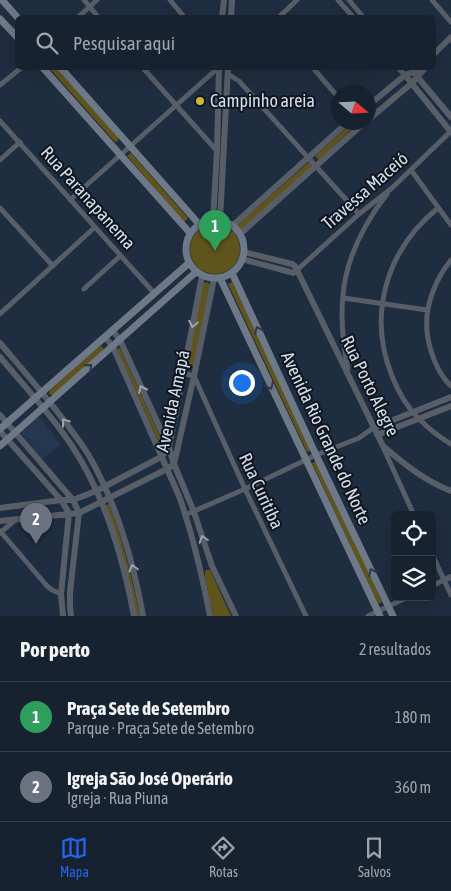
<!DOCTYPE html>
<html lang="pt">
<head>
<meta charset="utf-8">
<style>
	body { margin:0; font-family:"Asap Condensed",sans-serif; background:#202a38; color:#f1f3f6 }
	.controls { position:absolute; right:15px; bottom:15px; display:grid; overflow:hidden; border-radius:8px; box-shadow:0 5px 20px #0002 }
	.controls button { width:45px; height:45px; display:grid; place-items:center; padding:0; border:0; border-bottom:1px solid #363f4c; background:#172230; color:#f1f3f6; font:25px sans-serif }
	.compass { position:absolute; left:331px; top:85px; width:45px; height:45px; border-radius:50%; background:#172230; box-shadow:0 5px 20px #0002; rotate:109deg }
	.you { position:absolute; left:241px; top:382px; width:18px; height:18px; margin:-12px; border:4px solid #fff; border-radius:50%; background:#1a73e8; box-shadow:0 0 0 8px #1a73e833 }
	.badge { display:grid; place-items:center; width:32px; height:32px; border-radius:50%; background:#2563eb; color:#fff; font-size:16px; font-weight:700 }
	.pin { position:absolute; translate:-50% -41px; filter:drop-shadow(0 1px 2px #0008) }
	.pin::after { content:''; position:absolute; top:26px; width:18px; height:15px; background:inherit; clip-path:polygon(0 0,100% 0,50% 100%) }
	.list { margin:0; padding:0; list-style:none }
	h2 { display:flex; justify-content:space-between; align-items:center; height:65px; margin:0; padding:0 20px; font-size:21px }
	h2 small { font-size:16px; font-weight:400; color:#9ea4ab }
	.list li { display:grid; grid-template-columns:32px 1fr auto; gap:15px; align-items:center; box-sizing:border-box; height:70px; padding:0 20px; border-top:1px solid #363f4c }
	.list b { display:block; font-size:19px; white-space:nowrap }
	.list p { margin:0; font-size:16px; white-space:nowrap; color:#9ea4ab }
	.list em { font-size:16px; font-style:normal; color:#9ea4ab }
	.icon { flex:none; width:28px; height:28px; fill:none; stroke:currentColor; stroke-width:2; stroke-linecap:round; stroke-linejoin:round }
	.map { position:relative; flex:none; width:451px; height:616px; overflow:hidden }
	.search { position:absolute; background:#172230; box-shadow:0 5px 20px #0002; left:15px; right:15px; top:15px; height:55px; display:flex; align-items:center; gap:12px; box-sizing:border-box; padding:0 18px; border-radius:8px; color:#9ea4ab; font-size:19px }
	.sheet { height:205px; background:#172230 }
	nav { display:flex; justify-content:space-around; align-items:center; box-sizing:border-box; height:70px; border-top:1px solid #363f4c; background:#172230; font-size:14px; color:#9ea4ab }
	nav a { display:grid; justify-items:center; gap:2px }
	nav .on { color:#2563eb }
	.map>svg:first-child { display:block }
	.built { fill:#25374f }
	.green { fill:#5e541c }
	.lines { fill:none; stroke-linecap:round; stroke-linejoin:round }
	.minor { stroke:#575e67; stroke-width:5 }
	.tertiary { stroke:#575e67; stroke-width:6 }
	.secondary { stroke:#6e7988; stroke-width:7 }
	.oneway { stroke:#9ca5b0 }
	.oneway2 { stroke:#303843 }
	.poi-dot { fill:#cfb837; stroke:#0f151e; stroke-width:2 }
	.labels { text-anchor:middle; stroke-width:4; stroke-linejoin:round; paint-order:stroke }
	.poi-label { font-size:18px; fill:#d5dfeb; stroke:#0f151e; text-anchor:start }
	.street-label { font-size:18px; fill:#d5dfeb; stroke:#0f151e }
</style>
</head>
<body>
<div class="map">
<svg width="451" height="616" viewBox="0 0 451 616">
	<rect width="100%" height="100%" fill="#1f2d40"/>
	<path class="built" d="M39 416 61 444 42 459 20 432Z"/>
	<path class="green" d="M49 68H57L119 138 118 141 115 142Z
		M352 123H355L357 124 319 160 315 156Z
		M131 153 188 218 184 222 127 156Z
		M309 162 313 167 240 231 236 226Z
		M190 249a25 25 0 1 1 50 0a25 25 0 1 1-50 0Z
		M206 282 211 285 194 365 191 366 186 363 203 284Z
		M232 282 311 450 307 452 228 284Z
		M102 346 104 350 53 395 49 394 50 390 99 347Z
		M120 348 164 445 161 447 117 349Z
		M317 461 382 602 378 604 312 463Z
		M109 504C123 541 132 578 140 616H136L105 506Z
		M206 570H210L211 572 231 616H213L205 577V572Z"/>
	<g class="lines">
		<path class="minor" d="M84 0 99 18
			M170 0 185 18
			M338 0 354 18
			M349 0 364 18
			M432 0 451 22
			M77 18 97 0
			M278 18 297 0
			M143 68 217 151
			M313 68 338 97
			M398 68 405 75
			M228 74 239 81 359 214
			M0 85 21 68
			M0 121 155 294
			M0 160 20 142
			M411 170 451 225
			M71 199 218 68
			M0 208 53 266
			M438 208C387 249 367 314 392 376 398 391 407 407 418 418 428 428 439 437 451 444
			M451 260C440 273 431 292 428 309 423 334 433 369 451 386
			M297 270 359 214 392 188 451 131
			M84 289 120 256
			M343 298 427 310
			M0 314 95 227
			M348 369C334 300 343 251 387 194
			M183 373 194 376 245 489 306 616
			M383 447 414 515
			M185 515 245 489 316 455 359 438 373 428
			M0 531 47 586 52 590 61 594
			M0 533 16 519
			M432 554 451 595
			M432 586 444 580
			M368 616 408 597"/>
		<path class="tertiary" d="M222 18 224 0
			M231 18 232 0
			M434 54 451 37
			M415 74 451 117
			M405 75 451 132
			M368 106 405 75 413 72 418 68
			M368 120 412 83 425 68
			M213 220 217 151 219 68
			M220 220 228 68
			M232 226 348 122
			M240 234 365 122
			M242 259 290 272 293 273 297 270 296 267 292 264 244 252
			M297 270 383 446C404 464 425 481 451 491
			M113 331 120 340 169 448 174 464 194 512 212 566 236 616
			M105 337 113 347 179 496C193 535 202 575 210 616
			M0 343C22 369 45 395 66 423 73 433 81 443 88 454 117 504 133 560 143 616
			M0 357C24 386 51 414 72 446 105 496 123 557 134 616
			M0 415 73 500 79 513 70 592V607L71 616
			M373 428 451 397
			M0 431 61 500 69 513 61 594 63 616
			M377 435 451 406
			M0 508 61 500H73L96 491 161 457 169 448 202 276
			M0 521 79 513 167 469 174 464 194 376 214 279
			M444 580 451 577"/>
		<path class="secondary" d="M2 0 18 18
			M0 19 18 38
			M43 68 190 233
			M61 68 199 224
			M186 249a29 29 0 1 1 58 0a29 29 0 1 1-58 0Z
			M232 273 316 455 393 616
			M220 278 380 616
			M0 429 189 263
			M0 446 196 272"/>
	</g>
	<defs><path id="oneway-chevron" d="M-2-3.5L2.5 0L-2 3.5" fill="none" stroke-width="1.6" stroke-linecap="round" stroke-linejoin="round" transform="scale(1.25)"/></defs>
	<g class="oneway">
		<use href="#oneway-chevron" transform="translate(193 324) rotate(101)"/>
		<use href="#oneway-chevron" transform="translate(142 389) rotate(-114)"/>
		<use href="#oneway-chevron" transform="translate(65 422) rotate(-127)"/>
		<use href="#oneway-chevron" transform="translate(203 539) rotate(-108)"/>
		<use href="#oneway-chevron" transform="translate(133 568) rotate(-105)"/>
	</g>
	<g class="oneway2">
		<use href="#oneway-chevron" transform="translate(258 330) rotate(-115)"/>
		<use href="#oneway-chevron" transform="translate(89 367) rotate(-41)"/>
		<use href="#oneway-chevron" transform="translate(270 386) rotate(65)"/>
		<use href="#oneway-chevron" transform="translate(372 572) rotate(-116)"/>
	</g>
	<circle class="poi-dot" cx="200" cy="101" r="5"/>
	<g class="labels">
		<g class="poi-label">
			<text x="210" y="107">Campinho areia</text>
		</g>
		<g class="street-label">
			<text transform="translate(365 191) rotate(-41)" y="6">Travessa Maceió</text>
			<text transform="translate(88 198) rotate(48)" y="6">Rua Paranapanema</text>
			<text transform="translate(370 386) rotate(64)" y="6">Rua Porto Alegre</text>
			<text transform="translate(173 401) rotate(-78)" y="6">Avenida Amapá</text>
			<text transform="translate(326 438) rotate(65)" y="6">Avenida Rio Grande do Norte</text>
			<text transform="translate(261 491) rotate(65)" y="6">Rua Curitiba</text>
		</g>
	</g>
</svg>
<div class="controls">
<button><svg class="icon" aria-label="locate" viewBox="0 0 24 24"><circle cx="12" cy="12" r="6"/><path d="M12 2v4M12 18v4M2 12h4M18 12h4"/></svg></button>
<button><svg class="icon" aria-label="layers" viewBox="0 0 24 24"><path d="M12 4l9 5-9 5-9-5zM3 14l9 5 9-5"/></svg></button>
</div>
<svg class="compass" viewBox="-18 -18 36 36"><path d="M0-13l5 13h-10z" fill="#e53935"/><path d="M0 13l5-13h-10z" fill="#9ea4ab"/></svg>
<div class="you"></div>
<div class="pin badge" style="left:215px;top:251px;background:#2e9e5b">1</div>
<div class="pin badge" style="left:36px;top:544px;background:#6b7280">2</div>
<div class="search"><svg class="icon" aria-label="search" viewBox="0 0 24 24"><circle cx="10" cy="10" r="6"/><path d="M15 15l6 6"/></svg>Pesquisar aqui</div>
</div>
<section class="sheet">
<h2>Por perto<small>2 resultados</small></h2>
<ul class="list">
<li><span class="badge" style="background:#2e9e5b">1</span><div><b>Praça Sete de Setembro</b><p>Parque · Praça Sete de Setembro</p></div><em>180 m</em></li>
<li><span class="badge" style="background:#6b7280">2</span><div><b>Igreja São José Operário</b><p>Igreja · Rua Piuna</p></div><em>360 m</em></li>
</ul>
</section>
<nav>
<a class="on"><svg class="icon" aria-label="map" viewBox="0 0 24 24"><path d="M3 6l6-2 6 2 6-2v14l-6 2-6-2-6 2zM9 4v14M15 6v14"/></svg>Mapa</a>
<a><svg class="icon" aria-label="directions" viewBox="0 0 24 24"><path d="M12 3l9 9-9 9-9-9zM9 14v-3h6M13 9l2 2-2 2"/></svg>Rotas</a>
<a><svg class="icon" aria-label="saved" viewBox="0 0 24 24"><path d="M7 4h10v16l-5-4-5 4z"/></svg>Salvos</a>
</nav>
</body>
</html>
